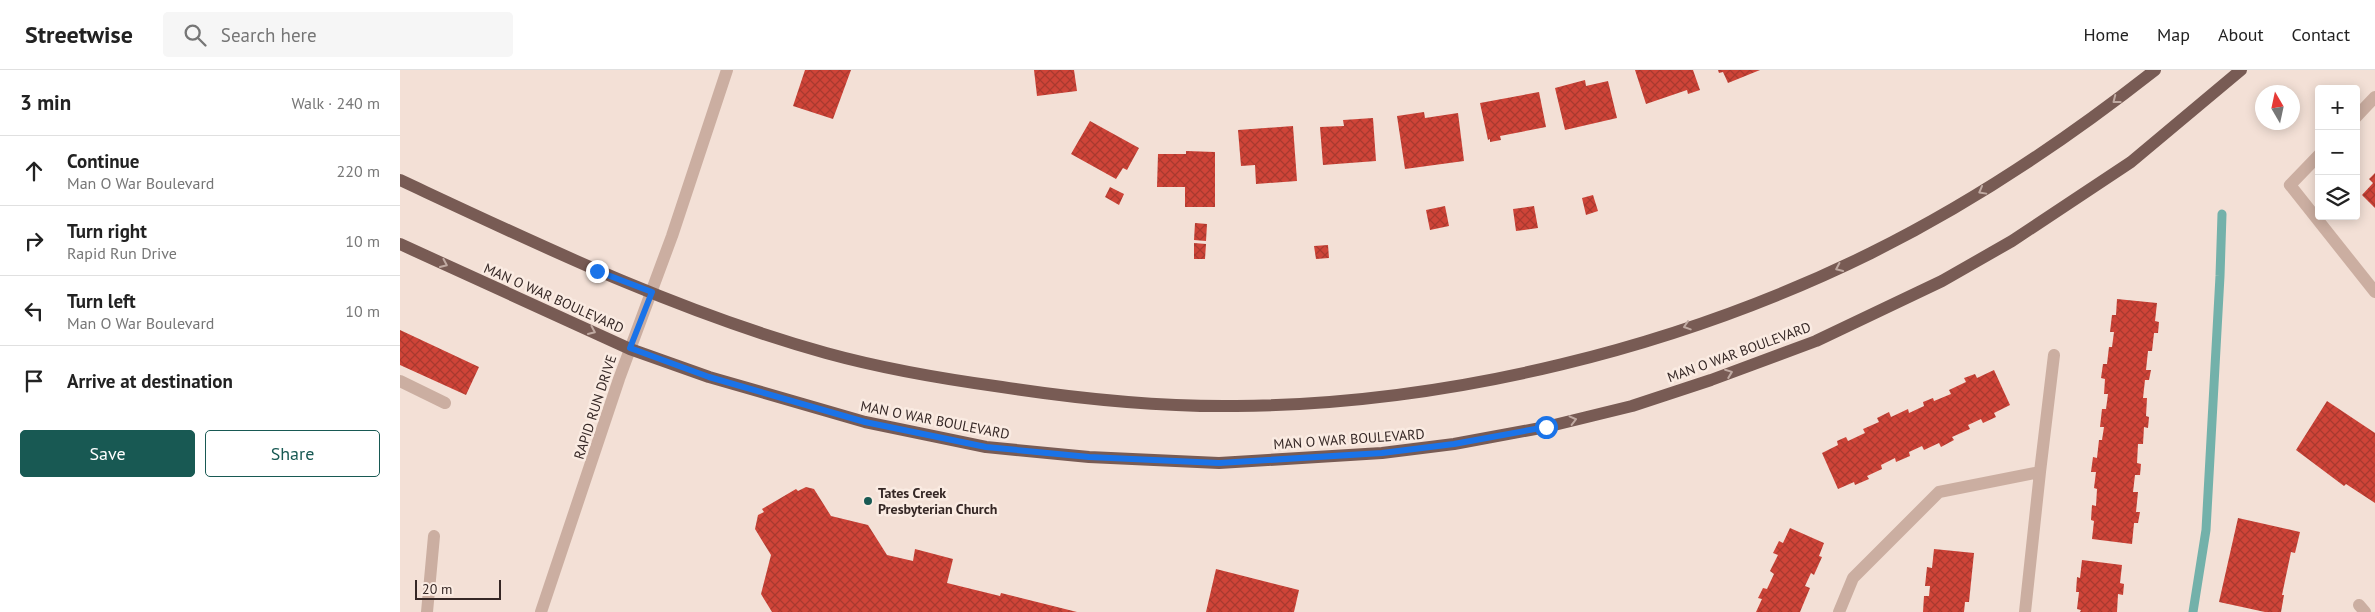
<!DOCTYPE html>
<html lang="en">
<head>
<meta charset="utf-8">
<style>
	body { margin:0; font-family:"PT Sans",sans-serif; background:#f6f6f6; color:#222 }
	.controls { position:absolute; right:15px; top:15px; display:grid; overflow:hidden; border-radius:5px; box-shadow:0 2px 12px #0003 }
	.controls button { width:45px; height:45px; display:grid; place-items:center; padding:0; border:0; border-bottom:1px solid #e0e0e0; background:#fff; color:#222; font:25px sans-serif }
	.compass { position:absolute; left:1855px; top:15px; width:45px; height:45px; border-radius:50%; background:#fff; box-shadow:0 2px 12px #0003; rotate:351deg }
	.scale { position:absolute; left:15px; bottom:12px; width:86px; box-sizing:border-box; padding-left:5px; border:2px solid #352725; border-top:0; font-size:14px; line-height:18px; white-space:nowrap; color:#352725; -webkit-text-stroke:4px #faebe2; paint-order:stroke }
	.stop { position:absolute; width:15px; height:15px; margin:-11px; border:4px solid #1a73e8; border-radius:50%; background:#fff }
	.stop.end { background:#1a73e8; border-color:#fff; box-shadow:0 1px 5px #0008 }
	.list { margin:0; padding:0; list-style:none }
	h2 { display:flex; justify-content:space-between; align-items:center; height:65px; margin:0; padding:0 20px; font-size:21px }
	h2 small { font-size:16px; font-weight:400; color:#767676 }
	.list li { display:grid; grid-template-columns:32px 1fr auto; gap:15px; align-items:center; box-sizing:border-box; height:70px; padding:0 20px; border-top:1px solid #e0e0e0 }
	.list b { display:block; font-size:19px; white-space:nowrap }
	.list p { margin:0; font-size:16px; white-space:nowrap; color:#767676 }
	.list em { font-size:16px; font-style:normal; color:#767676 }
	.actions { display:flex; gap:10px; padding:15px 20px }
	.actions a { flex:1; padding:11px 0; border:1px solid #185953; border-radius:5px; text-align:center; font-size:18px; color:#185953 }
	.actions .main { background:#185953; color:#fff }
	.icon { flex:none; width:28px; height:28px; fill:none; stroke:currentColor; stroke-width:2; stroke-linecap:round; stroke-linejoin:round }
	.map { position:relative; flex:none; width:1975px; height:542px; overflow:hidden }
	header { display:flex; align-items:center; gap:30px; box-sizing:border-box; height:70px; padding:0 25px; background:#fff; border-bottom:1px solid #e0e0e0 }
	header strong { font-size:24px }
	nav { display:flex; gap:28px; margin-inline-start:auto; font-size:18px }
	.search { width:350px; height:45px; background:#f6f6f6; display:flex; align-items:center; gap:12px; box-sizing:border-box; padding:0 18px; border-radius:5px; color:#767676; font-size:19px }
	main { display:flex }
	aside { flex:1; background:#fff }
	.map>svg:first-child { display:block }
	.lines { fill:none; stroke-linecap:round; stroke-linejoin:round }
	.stream { stroke:#73b1aa; stroke-width:9 }
	.building { fill:url(#building-cross-hatch) }
	.minor { stroke:#cbaea1; stroke-width:12 }
	.major { stroke:#785b54; stroke-width:12 }
	.oneway { stroke:#c0aaa2 }
	.route { stroke:#1a73e8; stroke-width:6 }
	.poi-dot { fill:#185953; stroke:#faebe2; stroke-width:2 }
	.labels { text-anchor:middle; stroke-width:5; stroke-linejoin:round; paint-order:stroke }
	.street-label { font-size:14px; fill:#352725; stroke:#faebe2 }
	.poi-label { font-size:14px; font-weight:bold; fill:#352725; stroke:#faebe2; text-anchor:start }
</style>
</head>
<body>
<header>
<strong>Streetwise</strong>
<div class="search"><svg class="icon" aria-label="search" viewBox="0 0 24 24"><circle cx="10" cy="10" r="6"/><path d="M15 15l6 6"/></svg>Search here</div>
<nav><a>Home</a><a>Map</a><a>About</a><a>Contact</a></nav>
</header>
<main>
<aside>
<h2>3 min<small>Walk · 240 m</small></h2>
<ul class="list">
<li><svg class="icon" aria-label="ahead" viewBox="0 0 24 24"><path d="M12 20V5M6 11l6-6 6 6"/></svg><div><b>Continue</b><p>Man O War Boulevard</p></div><em>220 m</em></li>
<li><svg class="icon" aria-label="right" viewBox="0 0 24 24"><path d="M7 20v-9h11M14 6l5 5-5 5"/></svg><div><b>Turn right</b><p>Rapid Run Drive</p></div><em>10 m</em></li>
<li><svg class="icon" aria-label="left" viewBox="0 0 24 24"><path d="M17 20v-9H6M10 6l-5 5 5 5"/></svg><div><b>Turn left</b><p>Man O War Boulevard</p></div><em>10 m</em></li>
<li><svg class="icon" aria-label="arrive" viewBox="0 0 24 24"><path d="M6 21V4h12l-3 4 3 4H6"/></svg><div><b>Arrive at destination</b></div></li>
</ul>
<div class="actions"><a class="main">Save</a><a>Share</a></div>
</aside>
<div class="map">
<svg width="1975" height="542" viewBox="0 0 1975 542">
	<defs>
		<pattern id="building-cross-hatch" width="8" height="8" patternUnits="userSpaceOnUse" patternTransform="scale(1.25)"><rect width="8" height="8" fill="#cf4438"/><path d="M0 0l8 8M0 8l8-8" fill="none" stroke="#a9392f"/></pattern>
	</defs>
	<rect width="100%" height="100%" fill="#f3e0d6"/>
	<g class="lines">
		<path class="stream" d="M1793 542 1806 460 1820 206 1822 144"/>
	</g>
	<path class="building" d="M405 0H451L433 49 393 36Z
		M634 0H674L677 21 637 26Z
		M1235 0H1293L1300 20 1288 24 1287 20 1246 34Z
		M1318 0H1360L1328 13 1323 2 1319 3Z
		M1185 10 1186 16 1208 11 1217 48 1165 60 1155 18Z
		M1139 22 1146 57 1100 66 1101 70 1090 72V69L1088 70 1080 33Z
		M1024 42 1025 48 1058 43 1064 91 1005 99 997 46Z
		M973 48 976 91 923 95 920 57 944 56 943 50Z
		M690 51 739 78 727 100 723 98 716 109 671 84Z
		M893 56 897 111 856 114 855 95 841 96 838 60Z
		M786 81 815 82V137H785V117H757L758 84H786Z
		M1975 103V138L1962 125 1973 113 1969 109Z
		M710 117 724 124 719 135 705 127Z
		M1193 125 1198 141 1186 145 1182 128Z
		M1045 136 1049 156 1030 160 1026 140Z
		M1134 136 1138 158 1116 161 1113 139Z
		M795 153 807 154 806 171 794 170Z
		M794 173 806 174 805 189H794Z
		M928 175 929 188 916 189 914 176Z
		M1717 229 1757 233 1755 251 1759 252 1758 263H1754L1752 281H1748L1746 300H1751L1749 310H1745L1743 328H1747L1746 346 1749 347 1748 358 1744 357 1743 374H1738L1737 393 1741 394 1740 405H1735L1733 422H1738L1736 442H1740L1738 453H1734L1732 474 1692 469 1694 451 1691 450 1692 435 1696 436 1697 419 1694 418 1696 402H1691L1693 387 1697 388 1699 370H1702L1704 357H1700L1702 339H1706L1708 324H1704L1705 309 1701 308 1703 294H1707L1709 277H1712L1714 262H1710L1712 245H1716Z
		M0 260 79 297 66 325 0 295Z
		M1594 300 1610 335 1594 343 1596 347 1583 353 1581 349 1568 355 1570 359 1552 367 1554 370 1541 377 1539 373 1524 380 1522 376 1509 382 1510 386 1496 392 1495 388 1481 395 1482 399 1467 406 1469 409 1455 415 1454 412 1438 419 1422 383 1438 375 1437 371 1446 367 1448 371 1465 363 1463 359 1479 352 1477 348 1489 342 1491 347 1508 339 1509 343 1524 336 1523 332 1533 328 1534 331 1551 324 1549 320 1566 312 1564 308 1575 304 1577 308Z
		M1927 331 1975 363V433L1946 414 1944 416 1896 380Z
		M406 417 414 419 431 446 468 455 487 485 513 491 515 479 553 489 547 513 600 526 601 523 677 542H372L361 524 371 485 355 459 358 445 364 442 362 439 396 419 398 421Z
		M1838 448 1900 462 1895 483 1891 482 1882 525H1884L1881 542H1865L1819 532Z
		M1390 458 1424 473 1419 486 1422 487 1414 505 1411 503 1405 516 1410 518 1400 542H1356L1362 529 1358 528 1363 518 1367 519 1374 504 1370 501 1378 485 1373 483 1379 471 1383 473Z
		M1534 479 1574 483 1569 532H1565L1564 542H1523L1524 526H1529L1530 516H1525L1527 497 1532 498Z
		M1682 490 1722 495 1720 513 1724 514 1723 525 1718 524 1717 542H1680L1681 540 1677 539 1679 522H1676L1677 507 1680 508Z
		M816 499 899 520 894 542H806Z"/>
	<g class="lines">
		<path class="minor" d="M1956 47 1975 27
			M1919 85 1890 115 1975 222
			M0 311 45 333
			M1959 535 1965 542
			M27 542 34 466
			M141 542 219 309 272 166 327 0
			M1439 542 1453 508 1539 422 1640 402
			M1625 542 1640 402 1654 285"/>
		<path class="major" d="M0 110C139 175 278 242 426 283 484 299 543 309 602 317 680 329 757 337 836 336 1050 334 1278 278 1471 183 1572 133 1666 70 1755 0
			M0 174 230 279 309 307 465 352 586 377 689 387 819 393 982 383 1054 374 1146 357 1232 336 1311 310 1416 271 1542 211 1612 171 1731 92 1841 0"/>
	</g>
	<defs><path id="oneway-chevron" d="M-2-3.5L2.5 0L-2 3.5" fill="none" stroke-width="1.6" stroke-linecap="round" stroke-linejoin="round" transform="scale(1.25)"/></defs>
	<g class="oneway">
		<use href="#oneway-chevron" transform="translate(1716 30) rotate(142)"/>
		<use href="#oneway-chevron" transform="translate(1582 121) rotate(151)"/>
		<use href="#oneway-chevron" transform="translate(44 194) rotate(24)"/>
		<use href="#oneway-chevron" transform="translate(1439 198) rotate(155)"/>
		<use href="#oneway-chevron" transform="translate(1287 256) rotate(162)"/>
		<use href="#oneway-chevron" transform="translate(192 261) rotate(24)"/>
		<use href="#oneway-chevron" transform="translate(1329 303) rotate(-21)"/>
		<use href="#oneway-chevron" transform="translate(1173 350) rotate(-14)"/>
	</g>
	<g class="lines">
		<path class="route" d="M197 201 252 222 230 278 309 307 465 352 586 377 689 387 819 393 982 383 1054 374 1146 357"/>
	</g>
	<circle class="poi-dot" cx="468" cy="431" r="5"/>
	<g class="labels">
		<g class="street-label">
			<text transform="translate(154 228) rotate(24)" y="5">MAN O WAR BOULEVARD</text>
			<text transform="translate(1339 282) rotate(-20)" y="5">MAN O WAR BOULEVARD</text>
			<text transform="translate(195 337) rotate(-72)" y="5">RAPID RUN DRIVE</text>
			<text transform="translate(535 350) rotate(11)" y="5">MAN O WAR BOULEVARD</text>
			<text transform="translate(949 369) rotate(-4)" y="5">MAN O WAR BOULEVARD</text>
		</g>
		<g class="poi-label">
			<text x="478" y="428">Tates Creek<tspan x="478" dy="16">Presbyterian Church</tspan></text>
		</g>
	</g>
</svg>
<div class="controls">
<button>+</button>
<button>−</button>
<button><svg class="icon" aria-label="layers" viewBox="0 0 24 24"><path d="M12 4l9 5-9 5-9-5zM3 14l9 5 9-5"/></svg></button>
</div>
<svg class="compass" viewBox="-18 -18 36 36"><path d="M0-13l5 13h-10z" fill="#e53935"/><path d="M0 13l5-13h-10z" fill="#767676"/></svg>
<div class="scale">20 m</div>
<div class="stop" style="left:1146px;top:357px"></div>
<div class="stop end" style="left:197px;top:201px"></div>
</div>
</main>
</body>
</html>
